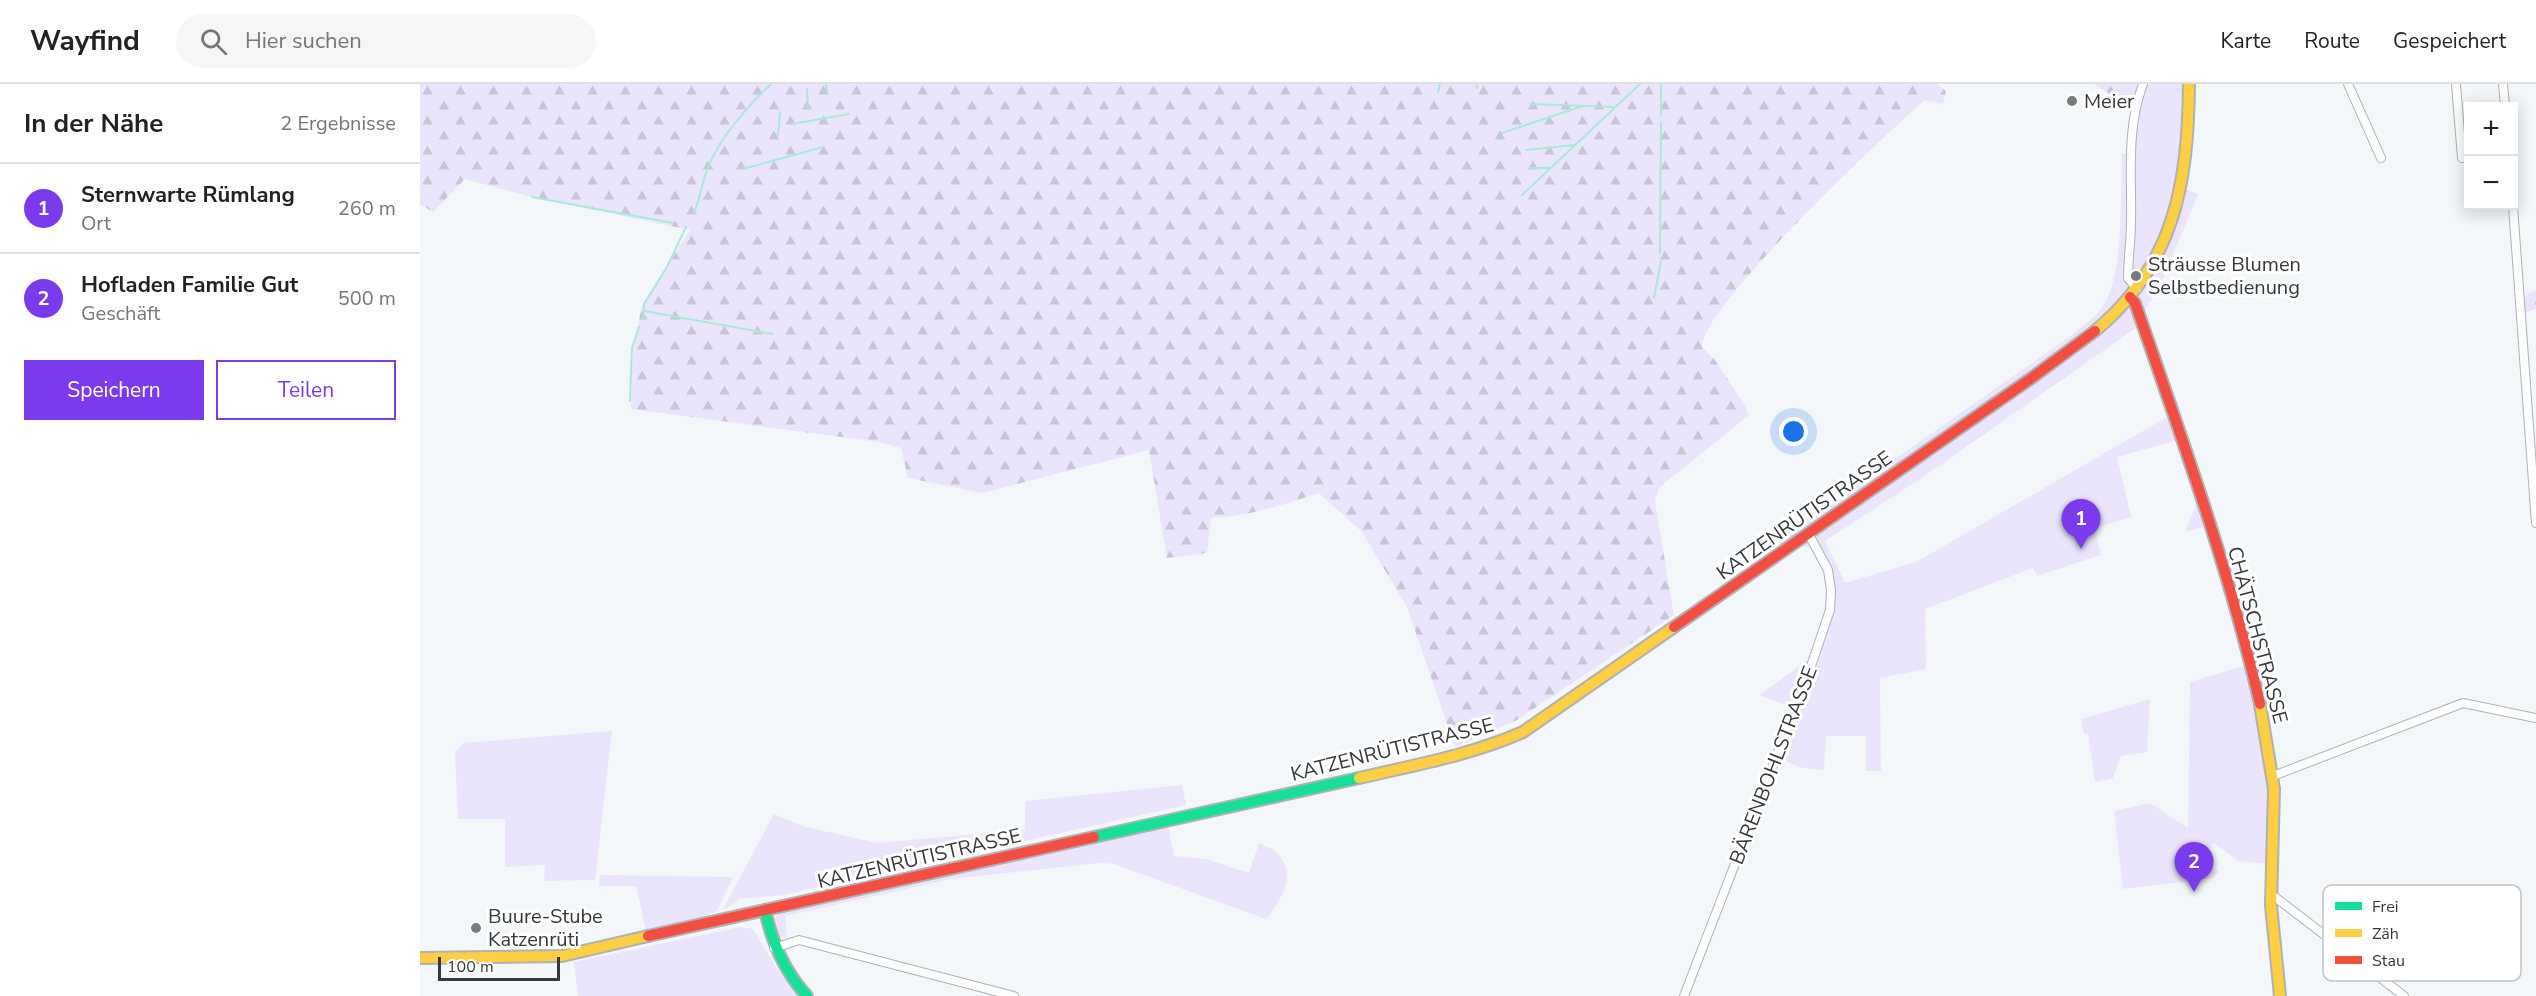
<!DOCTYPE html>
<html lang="de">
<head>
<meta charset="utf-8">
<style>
	body { margin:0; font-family:"Nunito Sans",sans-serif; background:#f6f6f6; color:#222 }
	.controls { position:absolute; right:18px; top:18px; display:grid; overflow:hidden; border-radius:0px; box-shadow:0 3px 15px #0003 }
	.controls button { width:54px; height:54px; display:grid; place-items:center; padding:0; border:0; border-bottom:2px solid #e0e0e0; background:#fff; color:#222; font:30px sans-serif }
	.scale { position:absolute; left:18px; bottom:15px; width:122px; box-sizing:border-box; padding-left:6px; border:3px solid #353839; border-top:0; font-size:16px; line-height:21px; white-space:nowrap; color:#353839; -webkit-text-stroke:4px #fff; paint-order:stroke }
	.you { position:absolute; left:1374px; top:348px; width:21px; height:21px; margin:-15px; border:4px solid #fff; border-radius:50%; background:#1a73e8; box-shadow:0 0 0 9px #1a73e833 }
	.badge { display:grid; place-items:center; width:39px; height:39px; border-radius:50%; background:#7c3aed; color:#fff; font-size:20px; font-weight:700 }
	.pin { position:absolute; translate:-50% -50px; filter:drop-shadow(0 2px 3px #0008) }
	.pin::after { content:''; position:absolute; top:32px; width:21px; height:18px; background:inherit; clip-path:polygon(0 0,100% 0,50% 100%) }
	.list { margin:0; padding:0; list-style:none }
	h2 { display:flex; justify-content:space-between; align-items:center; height:78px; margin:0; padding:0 24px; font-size:26px }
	h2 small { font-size:20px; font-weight:400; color:#767676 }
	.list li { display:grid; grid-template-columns:39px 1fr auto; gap:18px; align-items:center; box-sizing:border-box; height:90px; padding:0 24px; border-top:2px solid #e0e0e0 }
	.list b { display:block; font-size:22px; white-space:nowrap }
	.list p { margin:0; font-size:20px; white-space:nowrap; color:#767676 }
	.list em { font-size:20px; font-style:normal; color:#767676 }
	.actions { display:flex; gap:12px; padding:18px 24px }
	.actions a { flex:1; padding:14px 0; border:2px solid #7c3aed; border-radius:0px; text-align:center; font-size:21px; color:#7c3aed }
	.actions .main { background:#7c3aed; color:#fff }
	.icon { flex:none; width:33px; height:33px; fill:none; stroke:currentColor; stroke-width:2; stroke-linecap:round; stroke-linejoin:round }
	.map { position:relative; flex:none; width:2116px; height:912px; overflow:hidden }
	header { display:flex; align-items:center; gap:36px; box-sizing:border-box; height:84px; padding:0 30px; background:#fff; border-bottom:2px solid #e0e0e0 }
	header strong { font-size:28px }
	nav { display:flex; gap:33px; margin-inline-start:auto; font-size:21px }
	.search { width:420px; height:54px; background:#f6f6f6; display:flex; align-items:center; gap:15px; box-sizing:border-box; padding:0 21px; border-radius:33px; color:#767676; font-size:22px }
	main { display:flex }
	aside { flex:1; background:#fff }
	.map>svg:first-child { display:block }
	.grass { fill:#eae5fc }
	.forest { fill:url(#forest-firs) }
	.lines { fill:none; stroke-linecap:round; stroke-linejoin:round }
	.stream { stroke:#a7eada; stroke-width:2 }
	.street-casing { stroke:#afb1b3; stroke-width:10 }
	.fast-casing { stroke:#afb1b3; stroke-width:14 }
	.slow-casing { stroke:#afb1b3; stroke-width:14 }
	.jam-casing { stroke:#afb1b3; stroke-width:14 }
	.street { stroke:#fdfefe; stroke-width:8 }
	.fast { stroke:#16e098; stroke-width:10 }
	.slow { stroke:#ffcf43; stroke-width:10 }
	.jam { stroke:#f24e42; stroke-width:10 }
	.poi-dot { fill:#787b7c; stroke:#fff; stroke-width:2 }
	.labels { text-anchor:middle; stroke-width:6; stroke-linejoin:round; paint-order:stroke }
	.poi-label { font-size:20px; fill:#353839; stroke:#fff; text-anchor:start }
	.street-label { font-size:20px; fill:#353839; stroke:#fff }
	.key { fill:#fff; stroke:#c2c3c4; stroke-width:1.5 }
	.key-label { font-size:16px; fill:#353839 }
</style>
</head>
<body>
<header>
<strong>Wayfind</strong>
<div class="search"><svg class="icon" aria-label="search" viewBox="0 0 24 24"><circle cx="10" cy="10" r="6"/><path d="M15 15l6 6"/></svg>Hier suchen</div>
<nav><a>Karte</a><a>Route</a><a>Gespeichert</a></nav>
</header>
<main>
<aside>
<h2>In der Nähe<small>2 Ergebnisse</small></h2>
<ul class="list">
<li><span class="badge">1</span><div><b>Sternwarte Rümlang</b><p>Ort</p></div><em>260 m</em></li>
<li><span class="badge">2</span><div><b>Hofladen Familie Gut</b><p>Geschäft</p></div><em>500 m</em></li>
</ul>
<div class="actions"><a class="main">Speichern</a><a>Teilen</a></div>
</aside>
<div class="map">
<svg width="2116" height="912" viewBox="0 0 2116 912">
	<defs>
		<pattern id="forest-firs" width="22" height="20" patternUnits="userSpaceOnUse" patternTransform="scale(1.5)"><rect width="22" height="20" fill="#eae5fc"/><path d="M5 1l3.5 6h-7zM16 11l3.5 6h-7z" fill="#c9c5d9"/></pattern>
	</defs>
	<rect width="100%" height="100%" fill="#f4f7f9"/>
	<path class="grass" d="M1725 0H1765V57L1759 103 1778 110 1743 195 1723 230 1720 241 1506 391 1405 457 1425 499 1496 478 1749 332 1758 356 1697 373 1711 433 1674 444 1681 471 1617 492 1613 484 1505 525 1506 585 1460 594 1461 687H1446V652H1406L1404 686C1386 685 1373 684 1360 671L1377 625 1339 611 1388 576 1404 530 1406 506 1404 488 1391 464 1382 462 1368 471 1358 456 1378 437 1405 424 1652 251C1662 242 1676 233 1683 222 1705 187 1700 111 1702 69L1713 71V43Z
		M1778 416 1787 442 1765 448Z
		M1827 581 1850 693V780L1818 777 1794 759 1783 776 1799 787 1794 794 1703 805 1694 727 1730 719 1768 744 1770 598Z
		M1730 615 1727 668 1701 672 1693 694 1675 698 1668 650H1664L1661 635Z
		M192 647 175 796 124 797 125 781 85 783V735H38L35 669 43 659Z
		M762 701 766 721 364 811 319 815 313 821 303 825 354 730 382 742 457 759 605 746V717Z
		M748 741 754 772 786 775 829 789 839 759C844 762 852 764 856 768 879 789 861 817 846 835L688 778 531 795 365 832 367 853 359 854 353 849V834L365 826Z
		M180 791 313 793 297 827 277 835 226 846 216 802H179Z
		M320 843 333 845 359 888 380 912H158L154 878Z"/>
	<path class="forest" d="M0 0H1517L1526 7 1523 20 1505 16C1466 50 1282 222 1282 263L1295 276 1326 323 1328 332 1239 404 1235 417 1254 531 1097 636 1035 663 987 523 942 448 899 409C863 421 830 432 791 434L787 469 747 474 729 366 562 409 488 394 481 364 459 358 211 325 213 266 222 221 270 146 108 112 45 95 13 128 0 120Z
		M1674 0H1720L1713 17 1690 10Z
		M2113 207H2116V225L2105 229 2104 213Z"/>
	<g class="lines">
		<path class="stream" d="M406 0 407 7
			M1056 0 1057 4
			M1241 0V32
			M387 5 388 25
			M1018 8 1020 0
			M1110 20 1194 23
			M372 40 429 30
			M1082 49 1163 22
			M358 51 360 28
			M1106 66 1154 61
			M1111 84H1129
			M323 85 403 63
			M1102 111 1220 0
			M112 113 253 139
			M274 130C279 116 282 100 287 86 299 54 327 23 351 0
			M1240 169 1241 38
			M1234 214 1241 177
			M224 227 352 250
			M223 235 224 220 247 183 266 143
			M210 317 212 264 219 243"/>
		<defs>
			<path id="street" d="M1928 0 1961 74
				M2036 0 2042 74
				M2083 0 2085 22
				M2093 122 2116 439
				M1717 205 1708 194C1708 175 1711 157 1711 138 1712 91 1706 45 1723 0
				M1853 692 2043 619 2116 634
				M1851 810 1984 912
				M354 864 379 856 594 912
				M1264 912 1389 588 1410 526 1411 506 1408 486 1388 449"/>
			<path id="fast" d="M674 753 939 694
				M345 826C352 859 364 887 387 912"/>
			<path id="slow" d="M1675 247C1755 180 1768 99 1769 0
				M1840 620 1854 705 1851 821 1860 912
				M939 694C995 681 1051 671 1103 648L1254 543
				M0 874 142 872 228 852"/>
			<path id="jam" d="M1710 213 1715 219 1721 236C1765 363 1810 489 1840 620
				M1254 543 1613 293 1675 247
				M228 852 674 753"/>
		</defs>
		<use href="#street" class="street-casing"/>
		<use href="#fast" class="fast-casing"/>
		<use href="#slow" class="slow-casing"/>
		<use href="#jam" class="jam-casing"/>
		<use href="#street" class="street"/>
		<use href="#fast" class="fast"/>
		<use href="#slow" class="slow"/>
		<use href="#jam" class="jam"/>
	</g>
	<g class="poi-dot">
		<circle cx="1652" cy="17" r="6"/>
		<circle cx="1716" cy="192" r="6"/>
		<circle cx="56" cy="844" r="6"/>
	</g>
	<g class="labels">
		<g class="poi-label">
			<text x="1664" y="24">Meier</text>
			<text x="1728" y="187">Sträusse Blumen<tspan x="1728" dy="23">Selbstbedienung</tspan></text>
			<text x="68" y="839">Buure-Stube<tspan x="68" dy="23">Katzenrüti</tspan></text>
		</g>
		<g class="street-label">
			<text transform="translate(1384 431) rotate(-35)" y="7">KATZENRÜTISTRASSE</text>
			<text transform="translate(1838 551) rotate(75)" y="7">CHÄTSCHSTRASSE</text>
			<text transform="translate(972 665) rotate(-14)" y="7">KATZENRÜTISTRASSE</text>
			<text transform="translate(1353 681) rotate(-69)" y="7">BÄRENBOHLSTRASSE</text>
			<text transform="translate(499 774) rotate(-13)" y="7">KATZENRÜTISTRASSE</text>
		</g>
	</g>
	<rect x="1903" y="801" width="198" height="96" rx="9" class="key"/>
	<rect x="1915" y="818" width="27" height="8" fill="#16e098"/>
	<rect x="1915" y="845" width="27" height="8" fill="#ffcf43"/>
	<rect x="1915" y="872" width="27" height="8" fill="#f24e42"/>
	<g class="key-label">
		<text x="1952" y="828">Frei</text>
		<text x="1952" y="855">Zäh</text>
		<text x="1952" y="882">Stau</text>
	</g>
</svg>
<div class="controls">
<button>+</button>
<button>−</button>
</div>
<div class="scale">100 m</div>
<div class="you"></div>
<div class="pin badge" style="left:1661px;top:465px">1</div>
<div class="pin badge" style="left:1774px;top:808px">2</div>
</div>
</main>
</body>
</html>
